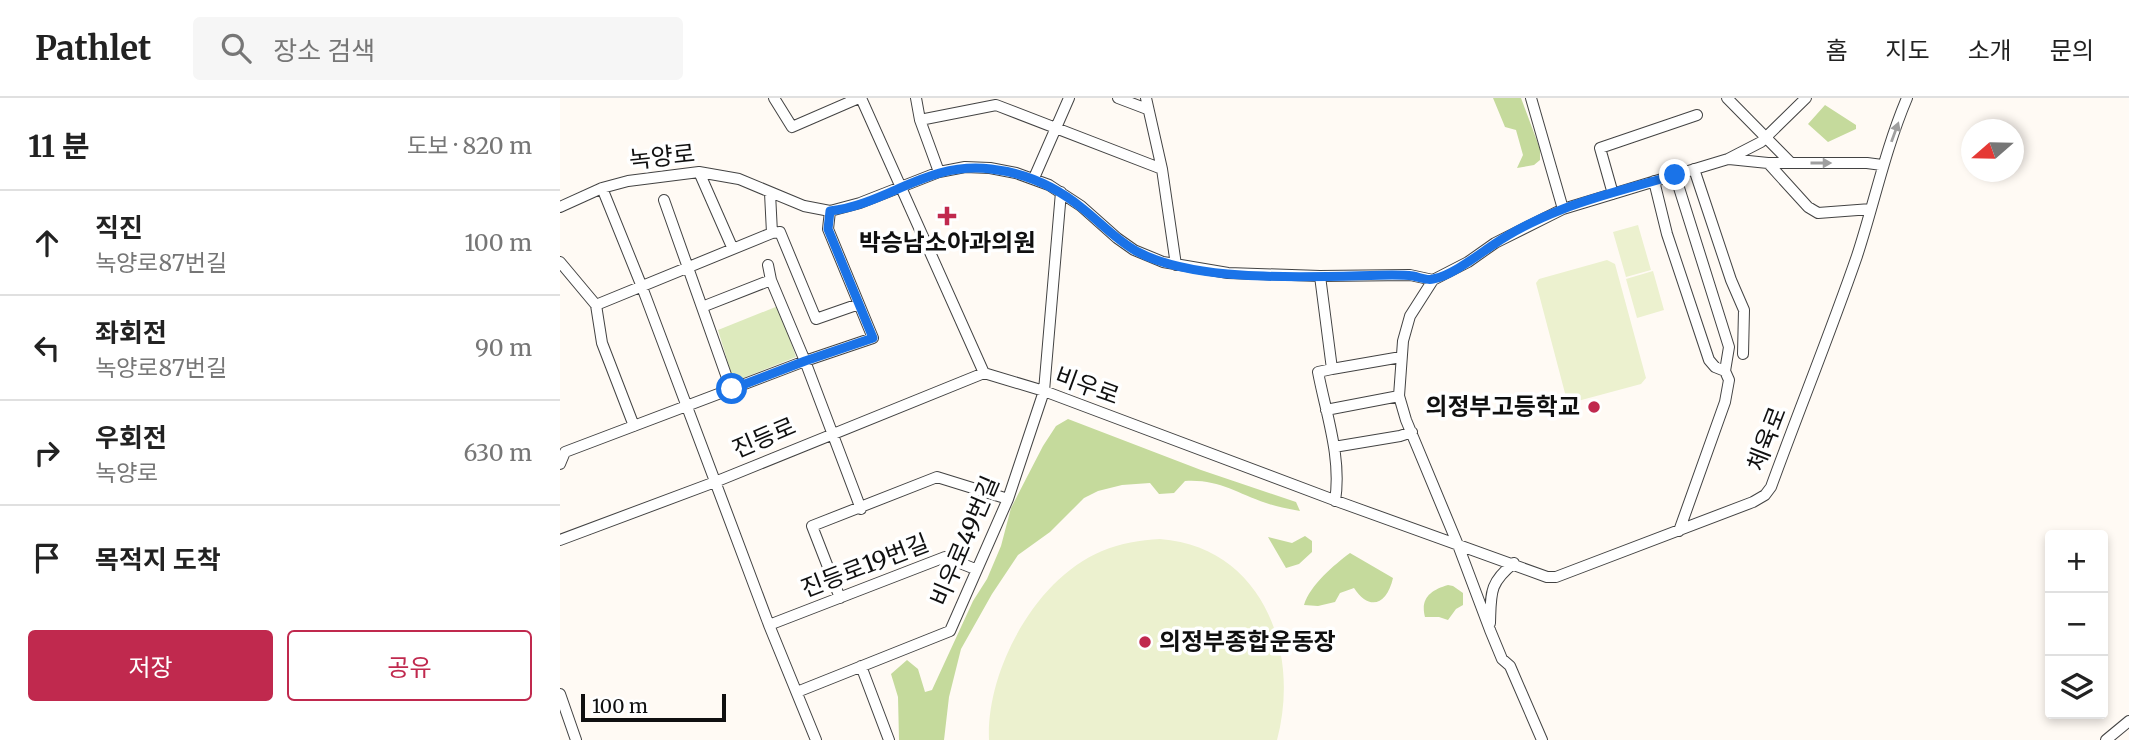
<!DOCTYPE html>
<html lang="ko">
<head>
<meta charset="utf-8">
<style>
	body { margin:0; font-family:Merriweather,"Noto Sans KR",serif; background:#f6f6f6; color:#222 }
	.controls { position:absolute; right:21px; bottom:21px; display:grid; overflow:hidden; border-radius:7px; box-shadow:0 4px 10px #0003 }
	.controls button { width:63px; height:63px; display:grid; place-items:center; padding:0; border:0; border-bottom:2px solid #e0e0e0; background:#fff; color:#222; font:35px sans-serif }
	.compass { position:absolute; left:1401px; top:21px; width:63px; height:63px; border-radius:50%; background:#fff; box-shadow:0 4px 10px #0003; rotate:250deg }
	.scale { position:absolute; left:21px; bottom:18px; width:145px; box-sizing:border-box; padding-left:7px; border:4px solid #101010; border-top:0; font-size:19px; line-height:24px; white-space:nowrap; color:#101010; -webkit-text-stroke:5px #fff; paint-order:stroke }
	.stop { position:absolute; width:21px; height:21px; margin:-16px; border:5px solid #1a73e8; border-radius:50%; background:#fff }
	.stop.end { background:#1a73e8; border-color:#fff; box-shadow:0 2px 7px #0008 }
	.list { margin:0; padding:0; list-style:none }
	h2 { display:flex; justify-content:space-between; align-items:center; height:91px; margin:0; padding:0 28px; font-size:30px }
	h2 small { font-size:23px; font-weight:400; color:#767676 }
	.list li { display:grid; grid-template-columns:46px 1fr auto; gap:21px; align-items:center; box-sizing:border-box; height:105px; padding:0 28px; border-top:2px solid #e0e0e0 }
	.list b { display:block; font-size:26px; white-space:nowrap }
	.list p { margin:0; font-size:23px; white-space:nowrap; color:#767676 }
	.list em { font-size:23px; font-style:normal; color:#767676 }
	.actions { display:flex; gap:14px; padding:21px 28px }
	.actions a { flex:1; padding:16px 0; border:2px solid #c0294e; border-radius:7px; text-align:center; font-size:24px; color:#c0294e }
	.actions .main { background:#c0294e; color:#fff }
	.icon { flex:none; width:38px; height:38px; fill:none; stroke:currentColor; stroke-width:2; stroke-linecap:round; stroke-linejoin:round }
	.map { position:relative; flex:none; width:1569px; height:642px; overflow:hidden }
	header { display:flex; align-items:center; gap:42px; box-sizing:border-box; height:98px; padding:0 35px; background:#fff; border-bottom:2px solid #e0e0e0 }
	header strong { font-size:33px }
	nav { display:flex; gap:38px; margin-inline-start:auto; font-size:24px }
	.search { width:490px; height:63px; background:#f6f6f6; display:flex; align-items:center; gap:18px; box-sizing:border-box; padding:0 24px; border-radius:7px; color:#767676; font-size:26px }
	main { display:flex }
	aside { flex:1; background:#fff }
	.map>svg:first-child { display:block }
	.green { fill:#ddeabd }
	.forest { fill:#c5da9c }
	.pitch { fill:#ecf1cf }
	.lines { fill:none; stroke-linecap:round; stroke-linejoin:round }
	.street-casing { stroke:#434343; stroke-width:12 }
	.street { stroke:#fff; stroke-width:10 }
	.oneway { fill:#9f9f9f }
	.route { stroke:#1a73e8; stroke-width:9 }
	.poi-dot { fill:#c0294e; stroke:#fff; stroke-width:2.5 }
	.labels { text-anchor:middle; stroke-width:7; stroke-linejoin:round; paint-order:stroke }
	.street-label { font-size:24px; fill:#101010; stroke:#fff }
	.poi-label { font-size:24px; font-weight:bold; fill:#101010; stroke:#fff }
</style>
</head>
<body>
<header>
<strong>Pathlet</strong>
<div class="search"><svg class="icon" aria-label="search" viewBox="0 0 24 24"><circle cx="10" cy="10" r="6"/><path d="M15 15l6 6"/></svg>장소 검색</div>
<nav><a>홈</a><a>지도</a><a>소개</a><a>문의</a></nav>
</header>
<main>
<aside>
<h2>11 분<small>도보 · 820 m</small></h2>
<ul class="list">
<li><svg class="icon" aria-label="ahead" viewBox="0 0 24 24"><path d="M12 20V5M6 11l6-6 6 6"/></svg><div><b>직진</b><p>녹양로87번길</p></div><em>100 m</em></li>
<li><svg class="icon" aria-label="left" viewBox="0 0 24 24"><path d="M17 20v-9H6M10 6l-5 5 5 5"/></svg><div><b>좌회전</b><p>녹양로87번길</p></div><em>90 m</em></li>
<li><svg class="icon" aria-label="right" viewBox="0 0 24 24"><path d="M7 20v-9h11M14 6l5 5-5 5"/></svg><div><b>우회전</b><p>녹양로</p></div><em>630 m</em></li>
<li><svg class="icon" aria-label="arrive" viewBox="0 0 24 24"><path d="M6 21V4h12l-3 4 3 4H6"/></svg><div><b>목적지 도착</b></div></li>
</ul>
<div class="actions"><a class="main">저장</a><a>공유</a></div>
</aside>
<div class="map">
<svg width="1569" height="642" viewBox="0 0 1569 642">
	<rect width="100%" height="100%" fill="#fffaf4"/>
	<path class="green" d="M218 208 236 259 178 282 172 278 158 232Z"/>
	<path class="forest" d="M933 0H961L980 51V62L974 67 957 70 963 57 956 32 945 29Z
		M1265 7 1296 27V31L1268 44 1248 26Z
		M508 321 641 372 736 404 740 413C729 411 717 409 706 405 676 395 659 381 625 383L614 395 599 396 590 385 562 387 538 393 524 400 490 434 458 457 432 496 401 551 389 599 384 642H339L338 599 331 576 347 562 358 571 365 594 372 592 413 503 427 481 441 448 451 410 483 348 496 328Z
		M745 438 752 443V454L739 466 726 470 708 439 732 445Z
		M790 455 833 480C827 506 810 514 794 490L780 495 775 504 758 508 744 507C750 487 774 467 790 455Z
		M888 487 893 488 903 495V507L896 511 888 522 879 519H865C860 500 871 492 888 487Z"/>
	<path class="pitch" d="M1078 127 1091 172 1066 179 1053 134Z
		M1047 162 1055 166 1086 280 1081 286 1014 304 1006 299 976 185 979 181Z
		M1093 173 1104 212 1077 220 1066 181Z
		M600 441C702 449 741 552 717 642H429C426 572 476 480 542 453 561 445 580 442 600 441Z"/>
	<g class="lines">
		<defs>
			<path id="street" d="M214 0 232 29 299 0
				M301 0 424 275 484 293 782 405 987 479H996L1193 404 1205 397 1211 389C1239 312 1270 236 1297 158 1314 106 1325 52 1347 0
				M356 0 360 22 379 74
				M558 0 587 11
				M586 0 602 71 616 167
				M971 0 1003 111
				M1167 0 1231 65
				M360 22 436 7 602 71
				M1169 61 1208 65H1307L1322 67
				M1208 65 1248 109 1258 115 1311 111
				M1134 71 1171 182 1184 212 1183 256
				M139 74 172 149
				M474 80 509 0
				M1094 83 1107 136 1149 262 1155 269 1165 273 1169 249 1115 77
				M42 90 82 189 209 527 256 642
				M210 95 212 135 220 134 256 221 299 206
				M1053 96 1040 50 1137 17
				M104 102 171 291
				M0 109 42 90 68 83 139 74 179 81 244 108 270 113 300 105 379 74 405 69 430 70 456 75 489 87 521 108 557 140 574 152 603 164 668 175 760 178 850 177 873 182 908 164 935 145 1003 111 1168 61 1201 44 1246 0
				M0 164 36 207 42 245 74 328
				M208 167 211 182 245 263 301 411
				M760 178 772 271 758 274C766 316 782 360 775 403
				M873 182 850 218 843 243 839 298 846 322 898 447 930 532 942 561 950 568 982 642
				M36 207 212 135
				M142 209 211 182
				M772 271 841 259
				M766 312 839 298
				M774 349 840 338 852 334
				M0 366 5 354 245 263 313 240 268 131 270 113
				M1119 433 1165 304 1169 282 1165 273
				M0 442 155 384 424 275
				M280 500 252 428 377 379 448 401
				M930 525C931 495 929 485 954 465
				M209 527 385 459 415 471
				M301 568 329 642
				M237 594 390 533 448 401 484 293 501 94
				M0 596 16 642
				M1546 642 1569 623"/>
		</defs>
		<use href="#street" class="street-casing"/>
		<use href="#street" class="street"/>
	</g>
	<defs><path id="oneway-solid" d="M-6-.8H1V-3.2L6.5 0L1 3.2V.8H-6Z" transform="scale(1.75)"/></defs>
	<g class="oneway">
		<use href="#oneway-solid" transform="translate(1335 34) rotate(-70)"/>
		<use href="#oneway-solid" transform="translate(1261 65)"/>
	</g>
	<g class="lines">
		<path class="route" d="M172 291 245 263 313 240 268 131 270 113C328 106 367 63 431 71 466 75 495 88 522 110 540 124 555 141 576 153 638 187 761 178 832 177 839 177 846 177 853 178 859 179 867 183 873 181 891 178 918 157 933 147 953 133 980 120 1003 111 1039 97 1078 88 1115 77"/>
	</g>
	<g class="poi-dot">
		<path d="M383.5 107.5h7v7h7v7h-7v7h-7v-7h-7v-7h7z"/>
		<circle cx="1034" cy="309" r="7"/>
		<circle cx="585" cy="544" r="7"/>
	</g>
	<g class="labels">
		<g class="street-label">
			<text transform="translate(102 59) rotate(-6)" y="8">녹양로</text>
			<text transform="translate(527 288) rotate(20)" y="8">비우로</text>
			<text transform="translate(204 340) rotate(-23)" y="8">진등로</text>
			<text transform="translate(1207 341) rotate(-69)" y="8">체육로</text>
			<text transform="translate(405 443) rotate(-67)" y="8">비우로49번길</text>
			<text transform="translate(305 468) rotate(-21)" y="8">진등로19번길</text>
		</g>
		<g class="poi-label">
			<text x="387" y="153">박승남소아과의원</text>
			<text x="1020" y="317" text-anchor="end">의정부고등학교</text>
			<text x="599" y="552" text-anchor="start">의정부종합운동장</text>
		</g>
	</g>
</svg>
<div class="controls">
<button>+</button>
<button>−</button>
<button><svg class="icon" aria-label="layers" viewBox="0 0 24 24"><path d="M12 4l9 5-9 5-9-5zM3 14l9 5 9-5"/></svg></button>
</div>
<svg class="compass" viewBox="-18 -18 36 36"><path d="M0-13l5 13h-10z" fill="#e53935"/><path d="M0 13l5-13h-10z" fill="#767676"/></svg>
<div class="scale">100 m</div>
<div class="stop" style="left:172px;top:291px"></div>
<div class="stop end" style="left:1115px;top:77px"></div>
</div>
</main>
</body>
</html>
